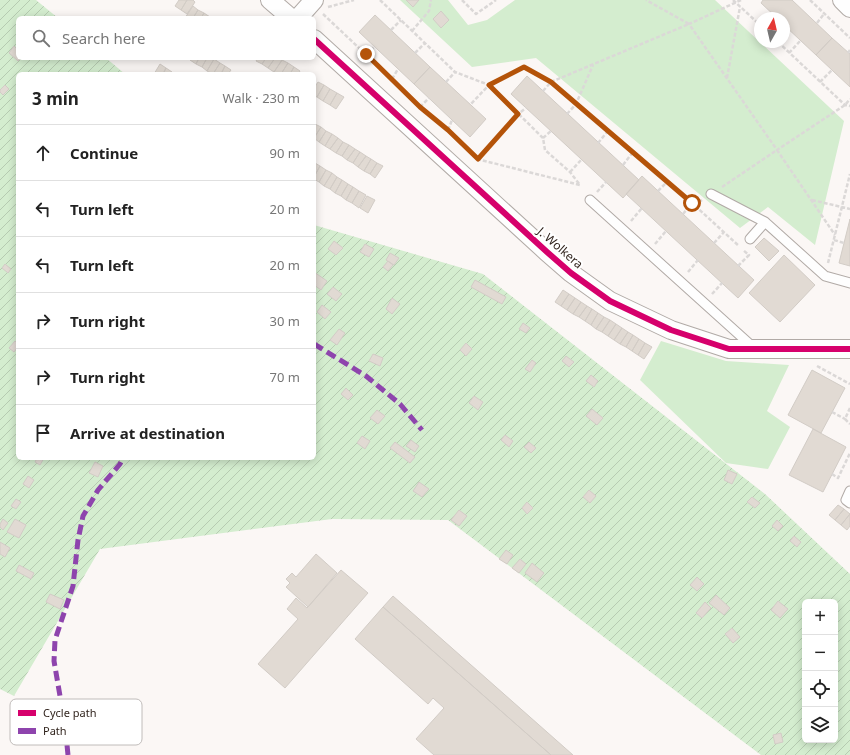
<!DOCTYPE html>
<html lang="en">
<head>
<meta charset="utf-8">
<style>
	body { margin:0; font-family:"Noto Sans",sans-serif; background:#f2f2f2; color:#222 }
	.controls { position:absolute; right:12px; bottom:12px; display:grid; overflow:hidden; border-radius:6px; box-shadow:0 2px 10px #0003 }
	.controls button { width:36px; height:36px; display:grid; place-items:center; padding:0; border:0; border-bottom:1px solid #e0e0e0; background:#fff; color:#222; font:20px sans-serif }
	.compass { position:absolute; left:754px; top:12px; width:36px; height:36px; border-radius:50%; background:#fff; box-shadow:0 2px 10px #0003; rotate:8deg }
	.stop { position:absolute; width:12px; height:12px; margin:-9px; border:3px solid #b45309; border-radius:50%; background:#fff }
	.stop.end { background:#b45309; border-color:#fff; box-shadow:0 1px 4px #0008 }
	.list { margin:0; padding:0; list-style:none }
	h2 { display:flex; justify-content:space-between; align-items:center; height:52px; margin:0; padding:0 16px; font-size:17px }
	h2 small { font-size:13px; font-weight:400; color:#767676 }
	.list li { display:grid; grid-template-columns:26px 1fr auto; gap:12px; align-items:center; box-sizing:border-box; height:56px; padding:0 16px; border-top:1px solid #e0e0e0 }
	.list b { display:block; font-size:15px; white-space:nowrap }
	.list em { font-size:13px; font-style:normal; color:#767676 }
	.icon { flex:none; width:22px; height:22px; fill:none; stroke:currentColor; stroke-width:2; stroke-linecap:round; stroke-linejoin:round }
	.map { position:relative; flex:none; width:850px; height:755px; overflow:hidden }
	.search { position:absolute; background:#fff; box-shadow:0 2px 10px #0003; left:16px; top:16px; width:300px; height:44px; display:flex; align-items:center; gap:10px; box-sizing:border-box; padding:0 14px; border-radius:6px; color:#767676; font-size:15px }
	.panel { position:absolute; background:#fff; box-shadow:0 2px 10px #0003; left:16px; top:72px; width:300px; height:388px; border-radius:6px }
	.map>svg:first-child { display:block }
	.green { fill:#d4edcf }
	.garden { fill:url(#garden-furrows); fill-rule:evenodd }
	.building { fill:#e1dad3; stroke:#d2ccc6 }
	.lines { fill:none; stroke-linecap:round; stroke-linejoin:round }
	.service-casing { stroke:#b1aaa6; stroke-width:11 }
	.minor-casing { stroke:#b1aaa6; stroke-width:20 }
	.path { stroke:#dbd8d7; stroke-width:2.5; stroke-dasharray:4 2; stroke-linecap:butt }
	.service { stroke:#fefefe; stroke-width:9 }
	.minor { stroke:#fefefe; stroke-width:18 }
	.quiet { stroke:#8e44ad; stroke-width:5; stroke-dasharray:10 5; stroke-linecap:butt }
	.cycleway-casing { stroke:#fff; stroke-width:8 }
	.cycleway { stroke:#d6006c; stroke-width:6 }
	.route { stroke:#b45309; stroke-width:5 }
	.labels { text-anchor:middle; stroke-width:4; stroke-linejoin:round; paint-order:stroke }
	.street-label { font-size:12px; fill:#2c1f18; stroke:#fff }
	.key { fill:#fff; stroke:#c0bcba; stroke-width:1 }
	.key-label { font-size:11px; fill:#2c1f18 }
</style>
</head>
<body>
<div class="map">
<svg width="850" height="755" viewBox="0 0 850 755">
	<defs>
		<pattern id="garden-furrows" width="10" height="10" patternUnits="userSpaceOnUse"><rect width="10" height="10" fill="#d4edcf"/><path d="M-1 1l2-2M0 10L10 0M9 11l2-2" fill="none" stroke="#b6cbb1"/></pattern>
	</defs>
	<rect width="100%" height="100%" fill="#fbf7f5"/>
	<path class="green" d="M400 0H448L468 25 487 20 515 0H715L844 121 815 245 768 207 740 228 536 58 472 67Z
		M661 341 726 361 789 365 767 411 790 427 768 469 726 463 640 380Z"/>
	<path class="garden" d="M0 0H36L58 18H18V58H106L125 74H18V458H314V225L483 274 765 494 850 574V755H761L448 520 332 519 100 549 14 696 0 689ZM805 602H835V740H805Z"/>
	<path class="building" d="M179 0H187L181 10 175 6Z
		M187 0H193L195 2 187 14 181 10Z
		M406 0H419L413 7Z
		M763 0H792L832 38 816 55 784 25V18H777L761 3Z
		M193 6 198 10 193 18H185Z
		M198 10 204 13 201 18H193Z
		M441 11 449 20 441 28 433 19Z
		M204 13 210 17 209 18H201Z
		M375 15 430 67 414 84 359 32Z
		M832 38 850 54V87L816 55Z
		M14 46 18 50V58H21L18 61 9 53Z
		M192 58H199L196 64 190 60Z
		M199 58H207L202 67 196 64Z
		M207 58 214 59 207 71 202 67Z
		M258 58H266L262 64 256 61Z
		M266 58H275L268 68 262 64Z
		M275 58 282 60 274 72 268 68Z
		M214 59 220 63 213 74 207 71Z
		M282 60 288 63 281 74H278L274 72Z
		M220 63 225 66 221 74H213Z
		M288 63 294 67 290 74H281Z
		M160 64 166 68 163 74H154Z
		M225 66 231 70 228 74H221Z
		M294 67 300 71 298 74H290Z
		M430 67 486 119 470 137 414 84Z
		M166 68 172 72 170 74H163Z
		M527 76 639 180 623 198 511 94Z
		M318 82 324 85 317 97 314 96V88Z
		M5 85 9 89 3 95 0 92V90Z
		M324 85 330 89 323 101 317 97Z
		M330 89 337 93 330 105 323 101Z
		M337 93 344 97 336 109 330 105Z
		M315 124 321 127 314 138V126Z
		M321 127 326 131 319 142 314 138Z
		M326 131 332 134 325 146 319 142Z
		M332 134 338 138 330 149 325 146Z
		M338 138 343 142 336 153 330 149Z
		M343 142 349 145 342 156 336 153Z
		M349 145 355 149 347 160 342 156Z
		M355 149 360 152 353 163 347 160Z
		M360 152 366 156 358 167 353 163Z
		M366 156 371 159 364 171 358 167Z
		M371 159 377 163 370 174 364 171Z
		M315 163 320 166 314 177V164Z
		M377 163 383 166 375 178 370 174Z
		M320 166 326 170 319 182 314 179V177Z
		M326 170 332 173 324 186 319 182Z
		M332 173 337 177 330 189 324 186Z
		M642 176 754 280 738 298 626 194Z
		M337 177 342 180 335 193 330 189Z
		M342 180 348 184 341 196 335 193Z
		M348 184 353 187 346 200 341 196Z
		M353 187 359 191 352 203 346 200Z
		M359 191 366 195 359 208 352 203Z
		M367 196 375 200 368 213 360 208Z
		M850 219V266L839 263Z
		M764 238 779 251 769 261 755 247Z
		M334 241 343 248 336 255 328 249Z
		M365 244 374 249 369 257 360 252Z
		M390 253 399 258 394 265 386 260Z
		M784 255 815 285 780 322 749 293Z
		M388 261 393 265 388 271 383 267Z
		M5 264 11 269 8 273 2 268Z
		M314 272 327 281 321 290 314 285Z
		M475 280 506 297 502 304 471 287Z
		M333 287 342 294 336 301 327 294Z
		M563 290 569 294 561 306 555 302Z
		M569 294 575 298 567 310 561 306Z
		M392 298 400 304 392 314 386 309Z
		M575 298 581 302 573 314 567 310Z
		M581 302 587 306 579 317 573 314Z
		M322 305 331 312 325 319 317 312Z
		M587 306 592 309 585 321 579 317Z
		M592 309 598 313 591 325 585 321Z
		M598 313 604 317 596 329 591 325Z
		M604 317 610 320 602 332 596 329Z
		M610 320 616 324 608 336 602 332Z
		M523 323 530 328 526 333 519 329Z
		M616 324 622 328 614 340 608 336Z
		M622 328 628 332 620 344 614 340Z
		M339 329 345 333 337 345 330 340Z
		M628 332 633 335 626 347 620 344Z
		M633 335 639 339 632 351 626 347Z
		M639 339 645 343 638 355 632 351Z
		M15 341 18 344V347L14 352 9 348Z
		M466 343 472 349 466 356 460 350Z
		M645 343 652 347 644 359 638 355Z
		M373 354 383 358 380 366 369 361Z
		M566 356 574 362 569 367 562 361Z
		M532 360 536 363 530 372 525 369Z
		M812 370 845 388 821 433 788 415Z
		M591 375 598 381 594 387 586 381Z
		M346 388 353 395 348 400 341 394Z
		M474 396 483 402 478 410 469 403Z
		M592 409 603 418 597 425 586 416Z
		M377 410 385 416 378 424 370 418Z
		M813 429 846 447 823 492 789 475Z
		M505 435 513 441 509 447 501 440Z
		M362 436 370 441 365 449 357 443Z
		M411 440 419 446 415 452 406 446Z
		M395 442 415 457 410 463 390 448Z
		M529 442 536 448 531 453 524 447Z
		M37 458H44L40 465 35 462Z
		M95 462 103 466 98 477 89 473Z
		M728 470 737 474 732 484 724 480Z
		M28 476 34 480 29 488 23 484Z
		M419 482 429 489 422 497 413 491Z
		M589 490 596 496 590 503 583 497Z
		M752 497 760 503 755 508 747 502Z
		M16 499 21 502 16 509 11 506Z
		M527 502 533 508 527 514 522 508Z
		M838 505 844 509 835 520 829 515Z
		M844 509 850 514 841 525 835 520Z
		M459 510 467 516 459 526 451 520Z
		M850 514V526L847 530 841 525Z
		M3 519 8 523 3 530 0 527V524Z
		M15 519 26 525 19 538 7 532Z
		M777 520 783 526 778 531 772 526Z
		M794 536 801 542 797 547 790 541Z
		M0 542 10 548 5 557 0 554Z
		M506 550 513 555 507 564 499 559Z
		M316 554 337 573 308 607 286 587 290 583 286 579 292 573 296 577Z
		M520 559 526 564 519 573 512 568Z
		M532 563 544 573 537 582 525 573Z
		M19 565 34 573 31 579 16 571Z
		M341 570 368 593 285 688 258 664 298 619 287 609 296 598 307 608Z
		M697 577 704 584 697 591 690 585Z
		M50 594 64 600 60 609 46 602Z
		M716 595 730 608 724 615 709 603Z
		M393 596 573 755H551L383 607Z
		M778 601 788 609 780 618 771 610Z
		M705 602 711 608 702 618 696 613Z
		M383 607 551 755H434L416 739 444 708 433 698 428 704 355 639Z
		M732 628 740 637 733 643 725 634Z
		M781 733 783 742 775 744 773 735Z"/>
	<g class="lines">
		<defs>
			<path id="service" d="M711 194 765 222
				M590 200 754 348
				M750 239 765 222 825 276 850 283
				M850 491 846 500 850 503"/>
			<path id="minor" d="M270 0 291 18
				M842 0 850 8
				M298 18 314 0
				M314 39 547 252 571 273 610 301 671 330 729 349H850"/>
		</defs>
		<use href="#service" class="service-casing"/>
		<use href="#minor" class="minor-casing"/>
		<path class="path" d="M380 0 455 72 489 85 470 105
			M462 0 476 14 496 0
			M733 0 760 25
			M741 0 689 24 777 150 845 105 850 99
			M810 0 850 38
			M328 7 354 0
			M323 14 392 79 420 107 448 130 477 159 518 114 526 108
			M776 18V17
			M817 23 824 14
			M391 30 401 20
			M412 31 429 11 431 0
			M778 42 845 105 850 106
			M415 53 425 43
			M789 53 801 40
			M848 53 850 50
			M366 54 374 47
			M727 78 740 7
			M392 79 398 69
			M446 82 455 72
			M820 82 832 70
			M543 91 551 82 689 24 646 0
			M420 107 429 98
			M567 114 576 104 593 65
			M448 130 452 120
			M543 138 551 131
			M598 143 608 131
			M477 159 580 185 570 172 545 150 543 138 489 85 524 67 551 82 668 181 739 246
			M623 165 633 152
			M570 172 582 159
			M722 187 777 150 835 235
			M658 191 668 181
			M597 192 606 182
			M812 200 850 209
			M695 205 702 200
			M683 214 692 203
			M631 221 642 208
			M834 240 844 243
			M714 243 724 232
			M655 244 666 231
			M828 263 850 174
			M738 266 749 255 743 250
			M688 272 698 260
			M712 294 722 283
			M817 366 850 384
			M850 408 845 419 850 424
			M832 412 845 419
			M832 474 838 478 850 453"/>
		<use href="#service" class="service"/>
		<use href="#minor" class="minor"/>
		<path class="quiet" d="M314 344 366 376 400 404 422 430
			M68 755 65 725 54 661 55 640 73 586 78 540 83 516 98 490 120 464 123 458"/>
		<defs>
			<path id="cycleway" d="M314 39 547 252 571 273 610 301 671 330 729 349H850"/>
		</defs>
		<use href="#cycleway" class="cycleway-casing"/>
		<use href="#cycleway" class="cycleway"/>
	</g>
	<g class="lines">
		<path class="route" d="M366 54 420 107 448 130 478 159 518 114 489 85 524 67 551 82 692 203"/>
	</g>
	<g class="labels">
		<g class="street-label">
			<text transform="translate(560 248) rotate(41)" y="4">J. Wolkera</text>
		</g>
	</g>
	<rect x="10" y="699" width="132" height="46" rx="6" class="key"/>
	<rect x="18" y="710" width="18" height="6" fill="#d6006c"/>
	<rect x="18" y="728" width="18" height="6" fill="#8e44ad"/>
	<g class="key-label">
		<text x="43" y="717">Cycle path</text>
		<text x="43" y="735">Path</text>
	</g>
</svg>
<div class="controls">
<button>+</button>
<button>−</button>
<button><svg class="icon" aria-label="locate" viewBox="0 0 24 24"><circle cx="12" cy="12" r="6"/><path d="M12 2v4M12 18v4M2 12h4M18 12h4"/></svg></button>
<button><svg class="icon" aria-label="layers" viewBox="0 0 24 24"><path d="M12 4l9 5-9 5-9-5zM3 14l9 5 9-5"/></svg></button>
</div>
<svg class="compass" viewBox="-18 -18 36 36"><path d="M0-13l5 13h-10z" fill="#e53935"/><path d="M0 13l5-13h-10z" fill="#767676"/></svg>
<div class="stop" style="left:692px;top:203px"></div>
<div class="stop end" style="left:366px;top:54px"></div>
<div class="search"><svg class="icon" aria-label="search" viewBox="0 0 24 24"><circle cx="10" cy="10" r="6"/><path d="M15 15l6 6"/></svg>Search here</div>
<section class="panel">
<h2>3 min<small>Walk · 230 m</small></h2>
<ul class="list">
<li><svg class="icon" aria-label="ahead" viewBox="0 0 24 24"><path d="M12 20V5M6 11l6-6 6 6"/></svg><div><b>Continue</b></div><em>90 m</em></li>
<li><svg class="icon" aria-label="left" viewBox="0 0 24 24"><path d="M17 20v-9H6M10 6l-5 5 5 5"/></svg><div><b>Turn left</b></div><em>20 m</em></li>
<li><svg class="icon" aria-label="left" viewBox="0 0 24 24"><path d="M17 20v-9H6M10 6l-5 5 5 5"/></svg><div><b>Turn left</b></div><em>20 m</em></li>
<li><svg class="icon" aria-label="right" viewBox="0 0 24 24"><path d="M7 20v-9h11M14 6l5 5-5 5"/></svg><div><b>Turn right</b></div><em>30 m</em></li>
<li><svg class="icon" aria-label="right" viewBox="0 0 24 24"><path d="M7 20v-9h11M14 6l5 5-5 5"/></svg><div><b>Turn right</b></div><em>70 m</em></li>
<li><svg class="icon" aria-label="arrive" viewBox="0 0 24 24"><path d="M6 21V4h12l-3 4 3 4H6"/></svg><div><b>Arrive at destination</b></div></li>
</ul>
</section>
</div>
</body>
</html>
